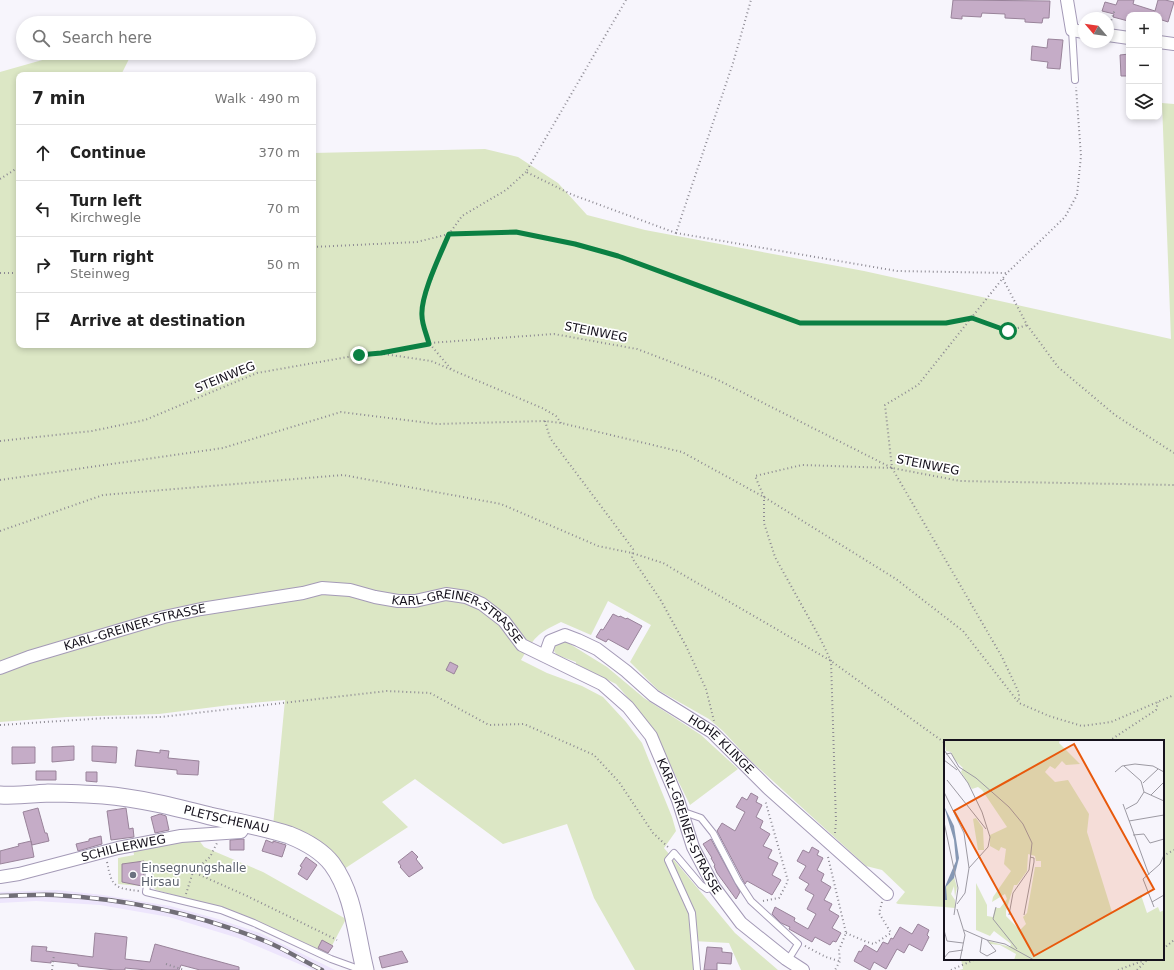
<!DOCTYPE html>
<html lang="en">
<head>
<meta charset="utf-8">
<style>
	body { margin:0; font-family:"DejaVu Sans",sans-serif; background:#f2f2f2; color:#222 }
	.controls { position:absolute; right:12px; top:12px; display:grid; overflow:hidden; border-radius:8px; box-shadow:0 2px 6px #0003 }
	.controls button { width:36px; height:36px; display:grid; place-items:center; padding:0; border:0; border-bottom:1px solid #e0e0e0; background:#fff; color:#222; font:20px sans-serif }
	.compass { position:absolute; left:1078px; top:12px; width:36px; height:36px; border-radius:50%; background:#fff; box-shadow:0 2px 6px #0003; rotate:299deg }
	.stop { position:absolute; width:12px; height:12px; margin:-9px; border:3px solid #0b8043; border-radius:50%; background:#fff }
	.stop.end { background:#0b8043; border-color:#fff; box-shadow:0 1px 4px #0008 }
	.list { margin:0; padding:0; list-style:none }
	h2 { display:flex; justify-content:space-between; align-items:center; height:52px; margin:0; padding:0 16px; font-size:17px }
	h2 small { font-size:13px; font-weight:400; color:#767676 }
	.list li { display:grid; grid-template-columns:26px 1fr auto; gap:12px; align-items:center; box-sizing:border-box; height:56px; padding:0 16px; border-top:1px solid #e0e0e0 }
	.list b { display:block; font-size:15px; white-space:nowrap }
	.list p { margin:0; font-size:13px; white-space:nowrap; color:#767676 }
	.list em { font-size:13px; font-style:normal; color:#767676 }
	.icon { flex:none; width:22px; height:22px; fill:none; stroke:currentColor; stroke-width:2; stroke-linecap:round; stroke-linejoin:round }
	.map { position:relative; flex:none; width:1174px; height:970px; overflow:hidden }
	.search { position:absolute; background:#fff; box-shadow:0 2px 6px #0003; left:16px; top:16px; width:300px; height:44px; display:flex; align-items:center; gap:10px; box-sizing:border-box; padding:0 14px; border-radius:22px; color:#767676; font-size:15px }
	.panel { position:absolute; background:#fff; box-shadow:0 2px 6px #0003; left:16px; top:72px; width:300px; height:276px; border-radius:8px }
	.map>svg:first-child { display:block }
	.built { fill:#ede5fc }
	.green { fill:#dce7c5 }
	.building { fill:#c5acc7; stroke:#99839a }
	.lines { fill:none; stroke-linecap:round; stroke-linejoin:round }
	.service-casing { stroke:#a49ab7; stroke-width:8 }
	.minor-casing { stroke:#a49ab7; stroke-width:14 }
	.secondary-casing { stroke:#a49ab7; stroke-width:19 }
	.path { stroke:#8d8a93; stroke-width:2; stroke-dasharray:1 3; stroke-linecap:butt }
	.service { stroke:#fff; stroke-width:6 }
	.minor { stroke:#fff; stroke-width:12 }
	.secondary { stroke:#fff; stroke-width:17 }
	.rail-casing { stroke:#716e77; stroke-width:4.5 }
	.rail { stroke:#fff; stroke-width:3; stroke-dasharray:9; stroke-linecap:butt }
	.route { stroke:#0b8043; stroke-width:5 }
	.worship-dot { fill:#6b7280; stroke:#fff; stroke-width:1.5 }
	.labels { text-anchor:middle; stroke-width:3.5; stroke-linejoin:round; paint-order:stroke }
	.street-label { font-size:12px; fill:#16121d; stroke:#fff }
	.worship-label { font-size:12px; fill:#5b616d; stroke:#fff; text-anchor:start }
	.inset-river { fill:none; stroke:#8698b4; stroke-width:2 }
	.inset-road { fill:none; stroke:#9d9aa3; stroke-width:1 }
	.view { fill:#e8590c; fill-opacity:0.15; stroke:#e8590c; stroke-width:2 }
	.inset-edge { fill:none; stroke:#16121d; stroke-width:2 }
</style>
</head>
<body>
<div class="map">
<svg width="1174" height="970" viewBox="0 0 1174 970">
	<rect width="100%" height="100%" fill="#f7f5fc"/>
	<path class="built" d="M57 890 103 895 170 906 218 919 260 933 335 970H313L238 938 169 917 100 905 36 901 0 903V892Z"/>
	<path class="green" d="M67 53H132L121 75H19V345H313V153L485 149 518 157 558 183 587 215 645 230 864 271 1171 339 1162 103 1174 104V970H959L963 969 961 959H1163V741H945V907L898 904 896 903 905 892 882 870 866 866 751 761 723 731 709 719 658 690 630 662 651 625 608 601 591 635 561 622C536 634 535 637 521 660L547 673 582 686 603 697 626 722 642 743 672 817 676 831 664 848 735 933 778 970H741L729 943 693 941 694 970H635L594 898 567 824 503 844 415 779 382 802 408 827 344 869 273 826 285 700 230 705 159 714 67 717 0 722V72Z
		M565 641 607 667 644 698 701 735 738 769 690 805 657 738 636 707 616 684 576 664V662L557 655 554 651 555 646 560 642Z
		M198 839 204 847 263 872 346 919 327 955 276 930 224 909 156 890 153 887 118 884V858L134 855 133 848Z"/>
	<path class="building" d="M953 0 1050 1 1049 18H1043L1042 23 1025 22V19L1005 18V14L982 13 981 17 962 16V19L951 18Z
		M1118 0H1134L1133 4 1155 11 1158 0H1165L1174 2 1168 22 1159 19V15H1129L1128 21 1113 17 1114 14 1102 11 1105 2 1116 5Z
		M1048 39 1063 40 1060 69 1047 68 1048 62 1031 60 1032 46 1047 48Z
		M1129 54V76H1121L1120 55Z
		M613 614 619 617 620 616 626 619 627 618 642 626 628 650 608 639 606 642 596 637 601 629 603 630Z
		M450 662 458 666 454 674 446 670Z
		M74 746V760L52 762V747Z
		M92 746 117 747 116 763 92 761Z
		M12 747H35V763L12 764Z
		M137 750 160 753V750L169 751 168 758 199 761 198 775 177 774V770L135 766Z
		M36 771H56V780H36Z
		M86 772H97V782L86 781Z
		M751 793 758 797 756 802 762 805 756 817 763 821 760 828 770 834 763 846 772 850 768 858 778 863 772 875 781 880 772 895 747 881 745 884 717 831 722 823 735 831 745 812 736 807 742 797 747 800Z
		M38 808 45 833H47L49 841 32 845 23 812Z
		M126 808 129 829 133 828 134 837 111 840 107 811Z
		M160 814 166 816 169 830 155 833 151 817Z
		M101 836 102 844 78 851 76 844 89 841V839Z
		M244 839V850H230V840Z
		M711 839 740 892 736 899 717 873 714 866 715 865 711 858H712L703 844Z
		M266 840 273 843V841L286 845 282 857 262 851Z
		M31 841 34 857 0 864V851L19 846 18 844Z
		M812 847 819 851 817 855 823 858 817 870 824 874 821 881 831 887 824 900 832 904 829 910 839 916 832 928 841 933 836 942 833 941 830 945 815 937 812 942 789 929 790 927 781 923 772 914 775 907 795 918 794 921 808 929 816 914 807 909 814 895 805 890 809 884 799 878 806 866 797 861 803 850 809 853Z
		M412 851 418 857 416 859 423 868 409 877 400 867 401 866 398 862Z
		M306 857 317 865 307 880 298 874 302 867 300 866Z
		M144 861 145 867 142 886 122 882V864Z
		M918 924 929 930 927 935 929 937 922 951 909 944 904 953 897 949 886 969 874 962 870 970 854 961 859 951 861 952 865 945 877 952 883 942 888 944 891 938 893 939 900 927 912 934Z
		M95 933 127 937 125 959 150 962 155 944 239 967V970H200L181 965 179 970H147L125 968V970H115L78 966V964L51 961V963L31 961 32 946 47 947 46 951 93 957Z
		M322 940 333 946 328 953 318 948Z
		M707 947 722 948V952L732 953 731 964 717 963V970H704Z
		M402 951 408 962 382 968 379 957Z"/>
	<g class="lines">
		<defs>
			<path id="service" d="M1072 30 1075 80
				M681 811 701 818 713 833 738 881 751 901 798 944 788 960
				M149 872 146 892 221 910 254 923 331 959 356 968H362
				M697 970 692 913 668 860 674 853 701 885 707 889 714 887"/>
			<g id="minor">
				<path d="M1067 0 1072 30 1084 32"/>
				<path d="M1108 35 1129 38"/>
				<path d="M1159 42 1174 44"/>
				<path id="s1" d="M545 655 550 641 565 635 578 640 597 649 626 671 654 696 712 732 769 789 887 894"/>
				<path id="s2" d="M0 668 29 657 164 617 201 609 303 593 322 588 350 590 375 597 398 601H415L446 594 466 597 482 604 504 621 522 645 602 684 628 707 651 736 678 800 693 847 714 887 741 923 786 959 803 970"/>
				<path id="s3" d="M0 877 19 874 118 848 181 836 241 832 246 824"/>
			</g>
			<g id="secondary">
				<path id="s4" d="M0 795C16 796 32 794 48 793 66 793 85 794 103 795 139 798 175 807 210 816 236 822 264 827 289 835 304 841 322 851 332 864 354 894 356 934 365 970"/>
			</g>
		</defs>
		<use href="#service" class="service-casing"/>
		<use href="#minor" class="minor-casing"/>
		<use href="#secondary" class="secondary-casing"/>
		<path class="path" d="M626 0 526 172 573 195 676 233 733 63 751 0
			M1110 24 1115 9
			M0 179 19 167
			M676 233 897 271 1007 273
			M313 247 417 242 449 234 516 232 575 244 618 256 800 323H946L972 318 1009 331 1027 325
			M0 273H19
			M1003 279 1027 325 1058 367 1115 415 1174 453
			M384 354 431 361 542 408 556 416 561 423
			M451 369 429 343 422 316 424 300 439 258 449 234 462 216 506 190 526 172
			M545 421 550 438 633 549 632 558 660 599 686 646 706 689 714 721
			M0 441 92 431 145 420 257 373 359 355 381 353 429 343 554 334 637 349 716 379 892 468 960 481 1174 485
			M892 468 1002 657 1019 693V701
			M0 480 223 448 341 412 437 424 545 421 561 423 682 452 764 497 896 579 963 631 1019 703 1049 716 1082 726 1111 722 1174 695
			M0 531 103 495 343 475 501 504 598 546 632 553 663 563 831 661 945 743
			M0 725 106 718 161 717 387 691 430 693 489 725 524 724 594 755 619 782 653 833 669 848
			M1109 741 1156 710 1158 702
			M835 833 836 822 831 661 821 640 775 557 764 523V497L755 476 802 465 892 468 885 405 918 385 1007 273 1065 217 1077 195 1081 156 1076 87
			M1163 856 1174 850
			M828 857 846 933 839 950 840 961 835 970
			M107 862C112 887 114 888 139 891
			M156 871H191L247 896 337 940
			M186 894 193 872 210 857 217 843
			M763 901 779 898 788 881 765 800
			M846 933 867 942 874 944 891 933 879 913 882 902
			M805 946 826 957 839 961
			M1163 949 1174 940
			M166 964 184 970
			M52 970 54 955
			M951 970 976 959
			M1118 970 1148 959
			M1137 970 1147 960"/>
		<use href="#service" class="service"/>
		<use href="#minor" class="minor"/>
		<use href="#secondary" class="secondary"/>
		<defs>
			<path id="rail" d="M0 896C18 896 37 894 55 895 127 899 198 914 265 941 285 949 303 961 322 970"/>
		</defs>
		<use href="#rail" class="rail-casing"/>
		<use href="#rail" class="rail"/>
	</g>
	<g class="lines">
		<path class="route" d="M359 355 381 353 429 344C427 335 422 325 422 316 420 296 441 253 449 234L516 232 575 244 618 256 800 323H946L972 318 1008 331"/>
	</g>
	<circle class="worship-dot" cx="133" cy="875" r="4"/>
	<g class="labels">
		<g class="street-label">
			<text transform="translate(596 332) rotate(11)" y="4">STEINWEG</text>
			<text transform="translate(225 377) rotate(-22)" y="4">STEINWEG</text>
			<text transform="translate(928 465) rotate(11)" y="4">STEINWEG</text>
			<text dy="4" stroke="none"><textPath href="#s2" startOffset="477">KARL-GREINER-STRASSE</textPath></text>
			<text dy="4" stroke="none"><textPath href="#s2" startOffset="141">KARL-GREINER-STRASSE</textPath></text>
			<text dy="4" stroke="none"><textPath href="#s1" startOffset="223">HOHE KLINGE</textPath></text>
			<text dy="4" stroke="none"><textPath href="#s4" startOffset="229">PLETSCHENAU</textPath></text>
			<text dy="4" stroke="none"><textPath href="#s2" startOffset="813">KARL-GREINER-STRASSE</textPath></text>
			<text dy="4" stroke="none"><textPath href="#s3" startOffset="127">SCHILLERWEG</textPath></text>
		</g>
		<g class="worship-label">
			<text x="141" y="872">Einsegnungshalle<tspan x="141" dy="14">Hirsau</tspan></text>
		</g>
	</g>
	<g transform="translate(944 740)">
		<rect width="220" height="220" fill="#f7f5fc"/>
		<path d="M0 0H116L115 3 136 24 122 25 118 21 111 29 106 26 101 32 111 42 124 40 145 74 143 92 168 172 197 155 203 173 214 167 216 172 220 170V220H70L72 214 56 205 46 204 45 201 66 207 67 204 50 191 46 196 32 190V143L43 165V176L49 177 51 168H56L63 159 61 154 48 162 49 157 67 131 60 124 62 109 57 107 55 111 46 106V95L63 87 38 50 34 47 28 49 17 32 19 28 10 19 7 12 2 11ZM84 114 91 116 92 121H97V127H91L83 173 79 177 82 184 76 190 62 176V171L70 145H73L83 131ZM32 78 39 88 40 110H34L29 79ZM10 137 13 147 11 157 10 146 7 154 11 160V168L0 167V149Z" fill="#dce7c5" fill-rule="evenodd"/>
		<path d="M0 66 10 86 15 118 10 138 0 149 12 121 10 100Z" fill="#8698b4"/>
		<path class="inset-river" d="M1 147 2 160"/>
		<path class="inset-road" d="M0 10 24 43 38 72 46 97 44 107 25 128 21 153 13 164M2 14 7 13 15 27 32 38 65 67 79 84 88 103 85 130 69 153 65 175M0 20 13 30M180 26 197 41 200 52M171 32 178 26 191 24 209 26 220 32M3 40 42 89M199 43 214 29M0 52 20 93 25 128M200 52 220 61M207 55 220 42M179 64 205 135M182 69 193 63 200 52M185 81 220 75M0 82 14 148 10 175M189 95 200 94 206 103 220 99M208 162 220 155M52 167 49 179 73 209M210 167 199 139 216 124 220 115M13 169 21 195 16 220M80 175 90 122V118L86 117M0 190 3 201 19 203M20 190 43 200 61 204 90 220M38 198 36 212 43 216 52 211 43 200M0 218 5 212 19 210"/>
		<path class="view" d="M130 4 210 149 90 216 10 71Z"/>
		<rect width="220" height="220" class="inset-edge"/>
	</g>
</svg>
<div class="controls">
<button>+</button>
<button>−</button>
<button><svg class="icon" aria-label="layers" viewBox="0 0 24 24"><path d="M12 4l9 5-9 5-9-5zM3 14l9 5 9-5"/></svg></button>
</div>
<svg class="compass" viewBox="-18 -18 36 36"><path d="M0-13l5 13h-10z" fill="#e53935"/><path d="M0 13l5-13h-10z" fill="#767676"/></svg>
<div class="stop" style="left:1008px;top:331px"></div>
<div class="stop end" style="left:359px;top:355px"></div>
<div class="search"><svg class="icon" aria-label="search" viewBox="0 0 24 24"><circle cx="10" cy="10" r="6"/><path d="M15 15l6 6"/></svg>Search here</div>
<section class="panel">
<h2>7 min<small>Walk · 490 m</small></h2>
<ul class="list">
<li><svg class="icon" aria-label="ahead" viewBox="0 0 24 24"><path d="M12 20V5M6 11l6-6 6 6"/></svg><div><b>Continue</b></div><em>370 m</em></li>
<li><svg class="icon" aria-label="left" viewBox="0 0 24 24"><path d="M17 20v-9H6M10 6l-5 5 5 5"/></svg><div><b>Turn left</b><p>Kirchwegle</p></div><em>70 m</em></li>
<li><svg class="icon" aria-label="right" viewBox="0 0 24 24"><path d="M7 20v-9h11M14 6l5 5-5 5"/></svg><div><b>Turn right</b><p>Steinweg</p></div><em>50 m</em></li>
<li><svg class="icon" aria-label="arrive" viewBox="0 0 24 24"><path d="M6 21V4h12l-3 4 3 4H6"/></svg><div><b>Arrive at destination</b></div></li>
</ul>
</section>
</div>
</body>
</html>
